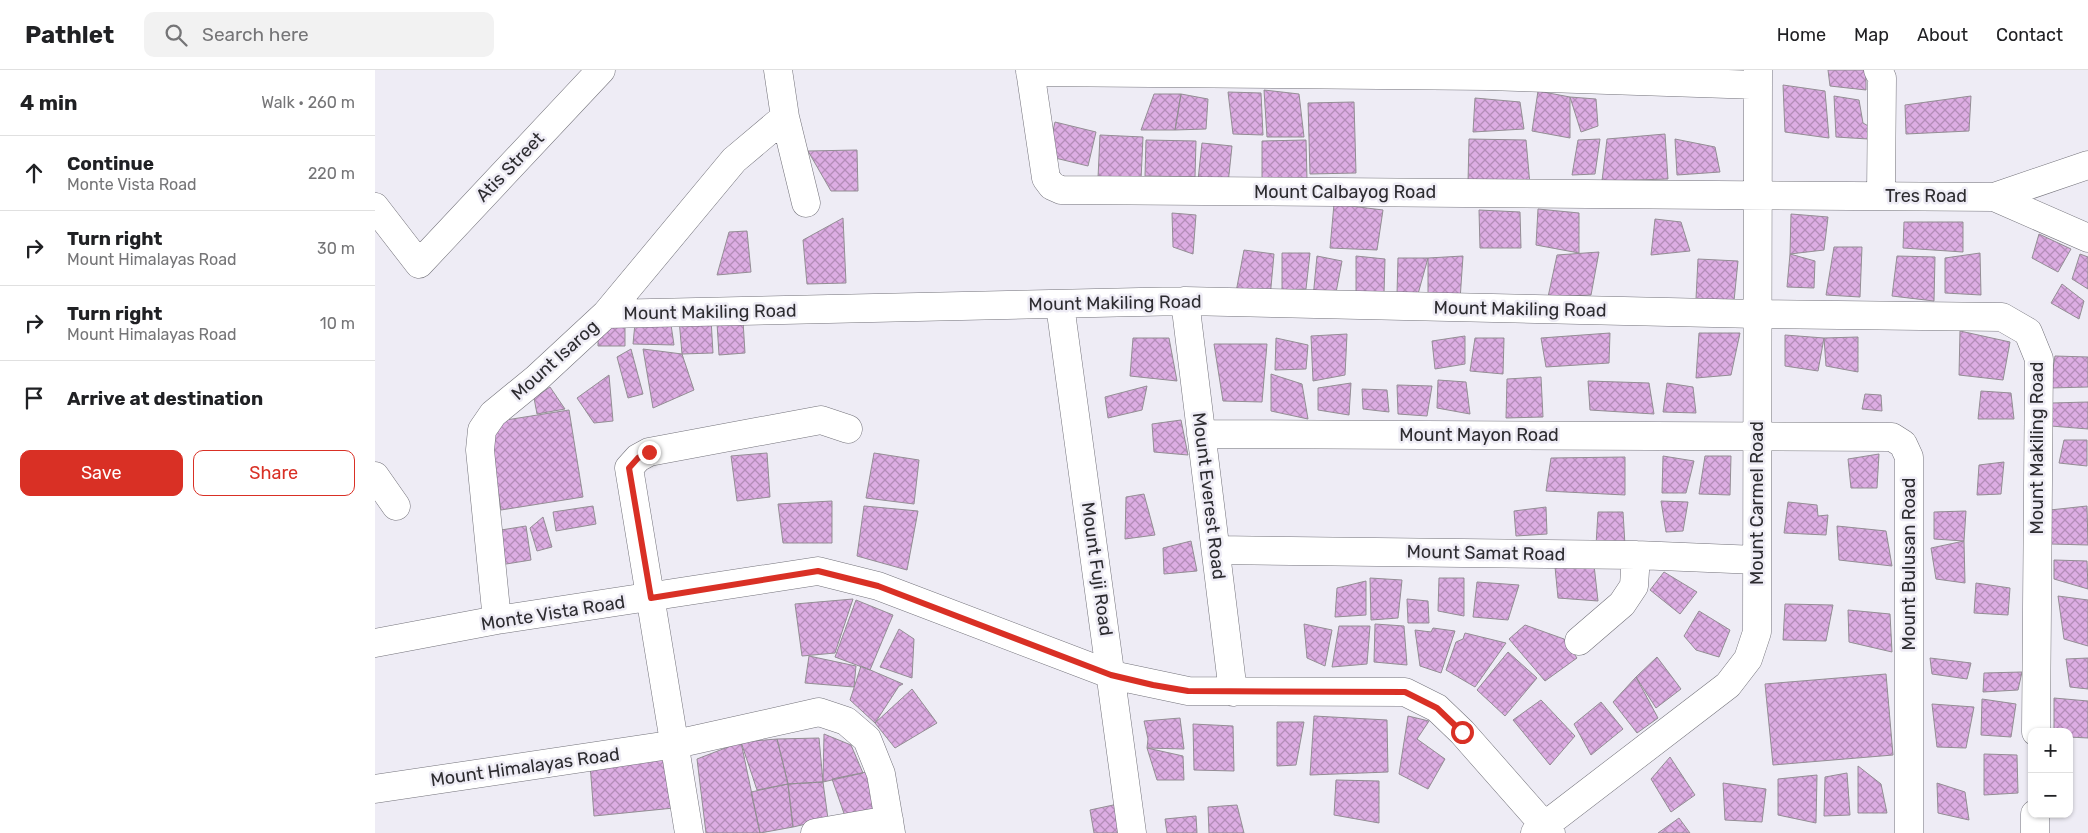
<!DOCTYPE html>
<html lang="en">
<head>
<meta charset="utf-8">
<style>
	body { margin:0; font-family:Rubik,sans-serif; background:#f2f2f2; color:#202124 }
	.controls { position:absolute; right:15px; bottom:15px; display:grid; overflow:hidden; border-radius:10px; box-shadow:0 1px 4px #0004 }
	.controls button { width:45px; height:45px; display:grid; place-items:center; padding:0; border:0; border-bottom:1px solid #e0e0e0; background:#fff; color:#202124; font:25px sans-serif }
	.stop { position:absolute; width:15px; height:15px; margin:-11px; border:4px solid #d93025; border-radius:50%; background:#fff }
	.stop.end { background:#d93025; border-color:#fff; box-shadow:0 1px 5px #0008 }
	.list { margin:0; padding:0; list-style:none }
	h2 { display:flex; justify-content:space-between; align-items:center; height:65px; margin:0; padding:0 20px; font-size:21px }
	h2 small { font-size:16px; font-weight:400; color:#757577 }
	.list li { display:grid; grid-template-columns:32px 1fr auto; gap:15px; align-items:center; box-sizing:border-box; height:75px; padding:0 20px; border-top:1px solid #e0e0e0 }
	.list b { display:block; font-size:19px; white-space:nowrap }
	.list p { margin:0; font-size:16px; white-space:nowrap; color:#757577 }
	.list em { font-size:16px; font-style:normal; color:#757577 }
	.actions { display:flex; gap:10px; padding:15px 20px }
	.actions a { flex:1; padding:11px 0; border:1px solid #d93025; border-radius:10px; text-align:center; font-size:18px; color:#d93025 }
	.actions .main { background:#d93025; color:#fff }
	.icon { flex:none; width:28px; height:28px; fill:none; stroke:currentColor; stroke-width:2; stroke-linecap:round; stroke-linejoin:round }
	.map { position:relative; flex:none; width:1713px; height:763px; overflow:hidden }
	header { display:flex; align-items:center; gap:30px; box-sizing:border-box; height:70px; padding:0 25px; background:#fff; border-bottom:1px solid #e0e0e0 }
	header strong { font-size:24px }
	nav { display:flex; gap:28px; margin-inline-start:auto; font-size:18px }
	.search { width:350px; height:45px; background:#f2f2f2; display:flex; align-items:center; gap:12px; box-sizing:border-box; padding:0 18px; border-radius:10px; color:#757577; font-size:19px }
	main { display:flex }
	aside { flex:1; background:#fff }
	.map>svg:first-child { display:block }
	.building { fill:url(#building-cross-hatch); stroke:#948e95 }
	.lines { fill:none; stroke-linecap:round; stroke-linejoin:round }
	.minor-casing { stroke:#73727a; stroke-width:29 }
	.minor { stroke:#fff; stroke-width:28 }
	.route { stroke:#d93025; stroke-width:6 }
	.labels { text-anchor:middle; stroke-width:5; stroke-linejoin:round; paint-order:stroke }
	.street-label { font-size:18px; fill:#2d2c30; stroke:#eeecf5 }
</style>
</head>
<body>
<header>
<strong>Pathlet</strong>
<div class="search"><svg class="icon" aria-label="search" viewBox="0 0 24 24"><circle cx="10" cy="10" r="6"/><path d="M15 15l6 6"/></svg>Search here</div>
<nav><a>Home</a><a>Map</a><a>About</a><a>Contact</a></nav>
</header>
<main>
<aside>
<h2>4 min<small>Walk · 260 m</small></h2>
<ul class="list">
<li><svg class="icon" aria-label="ahead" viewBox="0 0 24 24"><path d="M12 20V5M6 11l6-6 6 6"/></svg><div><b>Continue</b><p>Monte Vista Road</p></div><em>220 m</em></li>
<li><svg class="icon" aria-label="right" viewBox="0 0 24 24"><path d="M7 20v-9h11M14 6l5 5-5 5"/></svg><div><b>Turn right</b><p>Mount Himalayas Road</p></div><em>30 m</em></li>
<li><svg class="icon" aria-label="right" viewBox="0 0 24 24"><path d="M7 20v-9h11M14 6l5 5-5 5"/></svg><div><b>Turn right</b><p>Mount Himalayas Road</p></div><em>10 m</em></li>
<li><svg class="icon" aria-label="arrive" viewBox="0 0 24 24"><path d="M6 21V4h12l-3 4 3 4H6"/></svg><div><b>Arrive at destination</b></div></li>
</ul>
<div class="actions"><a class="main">Save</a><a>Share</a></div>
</aside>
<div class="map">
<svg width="1713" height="763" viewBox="0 0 1713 763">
	<defs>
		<pattern id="building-cross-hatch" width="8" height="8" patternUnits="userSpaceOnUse" patternTransform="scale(1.25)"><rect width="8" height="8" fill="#ddade3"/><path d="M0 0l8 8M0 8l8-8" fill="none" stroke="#b48db8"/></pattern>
	</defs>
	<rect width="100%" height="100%" fill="#eeecf5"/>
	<path class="building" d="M1453 0H1491V20L1455 16Z
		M1408 15 1450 21 1454 68 1410 62Z
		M889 20 924 24 929 67H892Z
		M1163 21 1195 27V68L1157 61Z
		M853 22 886 23 888 65 858 64Z
		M779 24H806L800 60H766Z
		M806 24 833 29 831 59 800 60Z
		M1459 26 1484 30 1488 53 1495 57 1493 69 1461 67Z
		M1596 26 1594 61 1531 64 1530 35Z
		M1195 27 1221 29 1223 56 1206 62Z
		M1100 28 1145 32 1149 59 1098 62Z
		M979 32 981 103 935 104 933 33Z
		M680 52 721 62 713 96 672 86Z
		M1290 64 1293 109 1227 111 1232 69Z
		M725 65 768 67 766 110 723 108Z
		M1094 69 1151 70 1155 115 1093 113Z
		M1225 69 1220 104 1197 105 1203 70Z
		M1300 69 1340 77 1345 102 1302 105Z
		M771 70 821 71 820 107 770 106Z
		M931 70 932 110H887V71Z
		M827 73 857 76 853 114 823 110Z
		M482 80 483 121H456L433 81Z
		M959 134 1008 140 1002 180 955 178Z
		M1163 139 1204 143V183L1161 175Z
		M1104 140 1145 142 1146 178H1105Z
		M797 143 821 145 818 184 798 177Z
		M1416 144 1453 147 1449 180 1415 184Z
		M468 148 471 213 432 214 428 170Z
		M1280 149 1306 152 1315 181 1276 185Z
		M1529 152H1588V182L1528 178Z
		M372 161 376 202 342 205 354 162Z
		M1664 164 1696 179 1683 202 1657 188Z
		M1459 177H1487L1485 227 1451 225Z
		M869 180 899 184 895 228 861 222Z
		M1224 182 1216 225 1173 227 1182 185Z
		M907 183H935L931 219 907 220Z
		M1605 183 1606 225 1570 223V188Z
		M1415 184 1440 191 1439 218 1412 217Z
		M1705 184 1713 187V219L1697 209Z
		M942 186 967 191 960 228H938Z
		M981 186 1010 189 1009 224H981Z
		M1088 186 1085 230 1053 228V188Z
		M1522 186 1560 187 1559 231 1517 226Z
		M1023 188H1053L1043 224H1022Z
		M1323 189 1363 191 1359 231 1321 229Z
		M1687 214 1709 231 1704 249 1676 233Z
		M295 248 299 275 258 274 260 253Z
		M304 249H336L338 283 307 284Z
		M250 251V276H223V262Z
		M368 251 370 283 344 285 342 253Z
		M1585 261 1635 272 1628 310 1584 305Z
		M1235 263 1234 293 1171 297 1166 268Z
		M1324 263H1365L1356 305 1321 308Z
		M972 264 970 305 938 311 936 266Z
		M1410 265 1449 268 1443 301 1410 296Z
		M1090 266V294L1060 299 1057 271Z
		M1483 267V302L1451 296 1449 268Z
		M758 268H794L802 311 755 306Z
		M901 268 933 275 931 299 900 300Z
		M1100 268H1129L1128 304 1095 301Z
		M839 274H892L887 332 848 331Z
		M256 279 268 324 253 328 242 287Z
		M268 279 307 284 319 320 278 338Z
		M1680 286 1713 287V317L1675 318Z
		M896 304 927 314 933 349 896 341Z
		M234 305 238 351 219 353 202 328Z
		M1166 307 1168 347 1131 348 1132 309Z
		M1063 310 1091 312 1095 344 1062 338Z
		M1213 311 1274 313 1279 344 1215 340Z
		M976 313 974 345 943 340V318Z
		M1292 313 1318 317 1321 343 1288 342Z
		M1022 315 1057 316 1052 346 1023 344Z
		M772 316 767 340 733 348 730 327Z
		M175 317 190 339 162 344 159 328Z
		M987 319 1012 320 1014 342 988 339Z
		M1606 321 1636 323 1639 349H1603Z
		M1490 324 1506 325 1507 341 1487 339Z
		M1713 332V359L1676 356 1677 333Z
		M194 340 208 427 126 440 112 353Z
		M806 350 813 385 779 382 777 354Z
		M1689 370H1712V396L1684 393Z
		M392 383 395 427 362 431 356 386Z
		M499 383 544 390 539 434 491 428Z
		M1504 384 1502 418H1476L1473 389Z
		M1288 386 1319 391 1311 423H1287Z
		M1330 386H1356L1355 425 1324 424Z
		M1250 387V425L1171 421 1176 388Z
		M1629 392 1626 424 1602 425 1604 395Z
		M769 424 780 465 750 469 751 427Z
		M457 431V473H408L403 434Z
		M1286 431 1313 432 1308 461 1291 462Z
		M1413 432 1442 435 1443 446 1453 445 1451 465 1409 463Z
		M218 436 221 454 181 461 178 442Z
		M489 436 543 441 532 500 482 486Z
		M1712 436 1713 475 1676 474 1675 440Z
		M1171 437 1172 464 1141 466 1139 441Z
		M1591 441 1589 471 1559 469V442Z
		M1223 442H1248L1250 475H1221Z
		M168 447 177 477 162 481 155 458Z
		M151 456 156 490 125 495 120 461Z
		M1462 456 1511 461 1517 496 1464 490Z
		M816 471 822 501 789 504 788 478Z
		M1589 471 1590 513 1561 509 1556 478Z
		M1679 490 1712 491 1713 519 1679 509Z
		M1219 495 1223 531 1183 528 1180 497Z
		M1289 502 1322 522 1305 544 1275 520Z
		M995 508 1027 510 1023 548 996 550Z
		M1064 508H1089V546L1063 541Z
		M991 511V545L960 547 962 518Z
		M1102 512 1144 515 1133 550 1098 547Z
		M1601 513 1635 518 1633 545 1599 543Z
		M1683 526 1713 530V576L1689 569Z
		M478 529 460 583 427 586 420 534Z
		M1032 529 1053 531 1054 553H1033Z
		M481 530 518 545 495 600 460 587Z
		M1410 534 1458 535 1451 571 1408 570Z
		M1473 540 1515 544 1517 582 1474 572Z
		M1324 541 1355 560 1344 587 1321 580 1309 566Z
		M929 554 957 560 950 596 932 588Z
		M1000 554 1029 556 1032 595 999 592Z
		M1150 555 1189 569 1202 588 1170 611 1134 569Z
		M964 556H995L992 594 957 597Z
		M1058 558 1080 561 1066 603 1045 596 1040 560 1056 562Z
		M524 559 539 569 537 608 505 597Z
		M1090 563 1131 573 1100 617 1071 600 1081 572 1088 569Z
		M1133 582 1162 608 1130 646 1102 620Z
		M434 586 481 596 479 617 430 613Z
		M1282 587 1306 619 1281 638 1261 607Z
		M1555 588 1596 593 1592 609 1557 604Z
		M1713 588V619L1695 617 1691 589Z
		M486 596 528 614 524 616 500 653 475 630Z
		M1647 602 1643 620 1608 622 1609 603Z
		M1511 604 1518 685 1398 695 1390 614Z
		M1261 607 1283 648 1262 663 1238 632Z
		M537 619 562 653 520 678 500 653Z
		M1679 628 1713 631V668L1694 667V662H1679Z
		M1607 629 1641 634 1636 667 1606 665Z
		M1166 630 1200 666 1175 695 1138 650Z
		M1226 632 1248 659 1216 685 1199 654Z
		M1557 634 1599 637 1591 678 1562 677Z
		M939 646 1012 650 1013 702 935 705Z
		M1033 646 1054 651 1042 669 1070 689 1053 719 1024 704Z
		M805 648 809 679 772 678 773 669 769 651Z
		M902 652H929L921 695 902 696Z
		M818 654 858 656 859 701 819 700Z
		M449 664 476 675 488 703 448 712Z
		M444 668 448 712 413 714 402 669Z
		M402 669 413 714 382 720 366 672Z
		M366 672 385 763H331L322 689Z
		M772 678 808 686 809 710H782Z
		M1609 684 1642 685 1643 723 1609 725Z
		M291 687 299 738 219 746 215 694Z
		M1295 687 1320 725 1296 742 1276 709Z
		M1483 696 1506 714 1512 743H1483Z
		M496 701 504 746 472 752 457 709Z
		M1472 703 1475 745 1449 746 1450 707Z
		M1442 705 1441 753 1403 745V709Z
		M961 710 1004 711V753L959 745Z
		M448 712 453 749 418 757 413 714Z
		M1348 713 1391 719 1387 752 1350 750Z
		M1562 713 1590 722 1594 750 1563 743Z
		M413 714 418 757 385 763 376 722Z
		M743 734 748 763H719L715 740Z
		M862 735 869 763H834L833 737Z
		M821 746 822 763H792L790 749Z
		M1304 748 1315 763H1283Z"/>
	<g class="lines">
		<defs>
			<path id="minor" d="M403 0 410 47 431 133
				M655 0 671 108 677 116 686 120 1619 127 1713 95
				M1503 0 1507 8 1506 126
				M655 2 1112 6 1383 15
				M1619 127 1713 168
				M0 137 44 194 226 0
				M810 231 858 622
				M685 235 757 763
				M231 244 810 231 1382 244 1627 247 1653 262 1664 289 1661 662
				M826 364 1517 367 1528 374 1534 387V763
				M0 406 21 436
				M841 480 1261 485 1382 490
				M122 550 105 380 107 360 118 344 162 308 231 244 359 90 410 47
				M1204 571 1247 534 1259 516 1261 485
				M0 573 122 550 443 501 503 516 737 605 813 621 1030 622 1062 638 1087 662 1176 763
				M0 719 301 674 444 642 471 651 492 669 506 704 516 763
				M314 763 254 398 263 388 274 382 446 350 473 359
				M440 763 514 750
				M1160 763 1353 615 1373 589 1382 562 1383 0
				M1660 763V744"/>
		</defs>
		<use href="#minor" class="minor-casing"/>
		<use href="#minor" class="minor"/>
	</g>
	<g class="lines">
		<path class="route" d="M274 382 263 388 254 398 276 528 443 501 503 516 736 605 778 615 813 621 1030 622 1062 638 1087 662"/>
	</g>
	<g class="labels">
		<g class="street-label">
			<text transform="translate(135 97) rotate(-46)" y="6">Atis Street</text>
			<text x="970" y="128">Mount Calbayog Road</text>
			<text x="1551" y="132">Tres Road</text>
			<text transform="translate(740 233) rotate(-1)" y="6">Mount Makiling Road</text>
			<text transform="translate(1145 239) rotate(1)" y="6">Mount Makiling Road</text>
			<text transform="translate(335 242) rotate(-1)" y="6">Mount Makiling Road</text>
			<text transform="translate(180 290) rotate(-42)" y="6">Mount Isarog</text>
			<text x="1104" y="371">Mount Mayon Road</text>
			<text transform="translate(1662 378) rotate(-90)" y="6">Mount Makiling Road</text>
			<text transform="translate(834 426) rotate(83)" y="6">Mount Everest Road</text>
			<text transform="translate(1382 433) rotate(-90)" y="6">Mount Carmel Road</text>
			<text transform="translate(1111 483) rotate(1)" y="6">Mount Samat Road</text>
			<text transform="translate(1534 494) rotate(-90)" y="6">Mount Bulusan Road</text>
			<text transform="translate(722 499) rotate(82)" y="6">Mount Fuji Road</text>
			<text transform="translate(178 543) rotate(-9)" y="6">Monte Vista Road</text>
			<text transform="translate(150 697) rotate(-8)" y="6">Mount Himalayas Road</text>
		</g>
	</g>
</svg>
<div class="controls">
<button>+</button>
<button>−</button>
</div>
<div class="stop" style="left:1087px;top:662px"></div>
<div class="stop end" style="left:274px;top:382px"></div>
</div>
</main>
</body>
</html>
